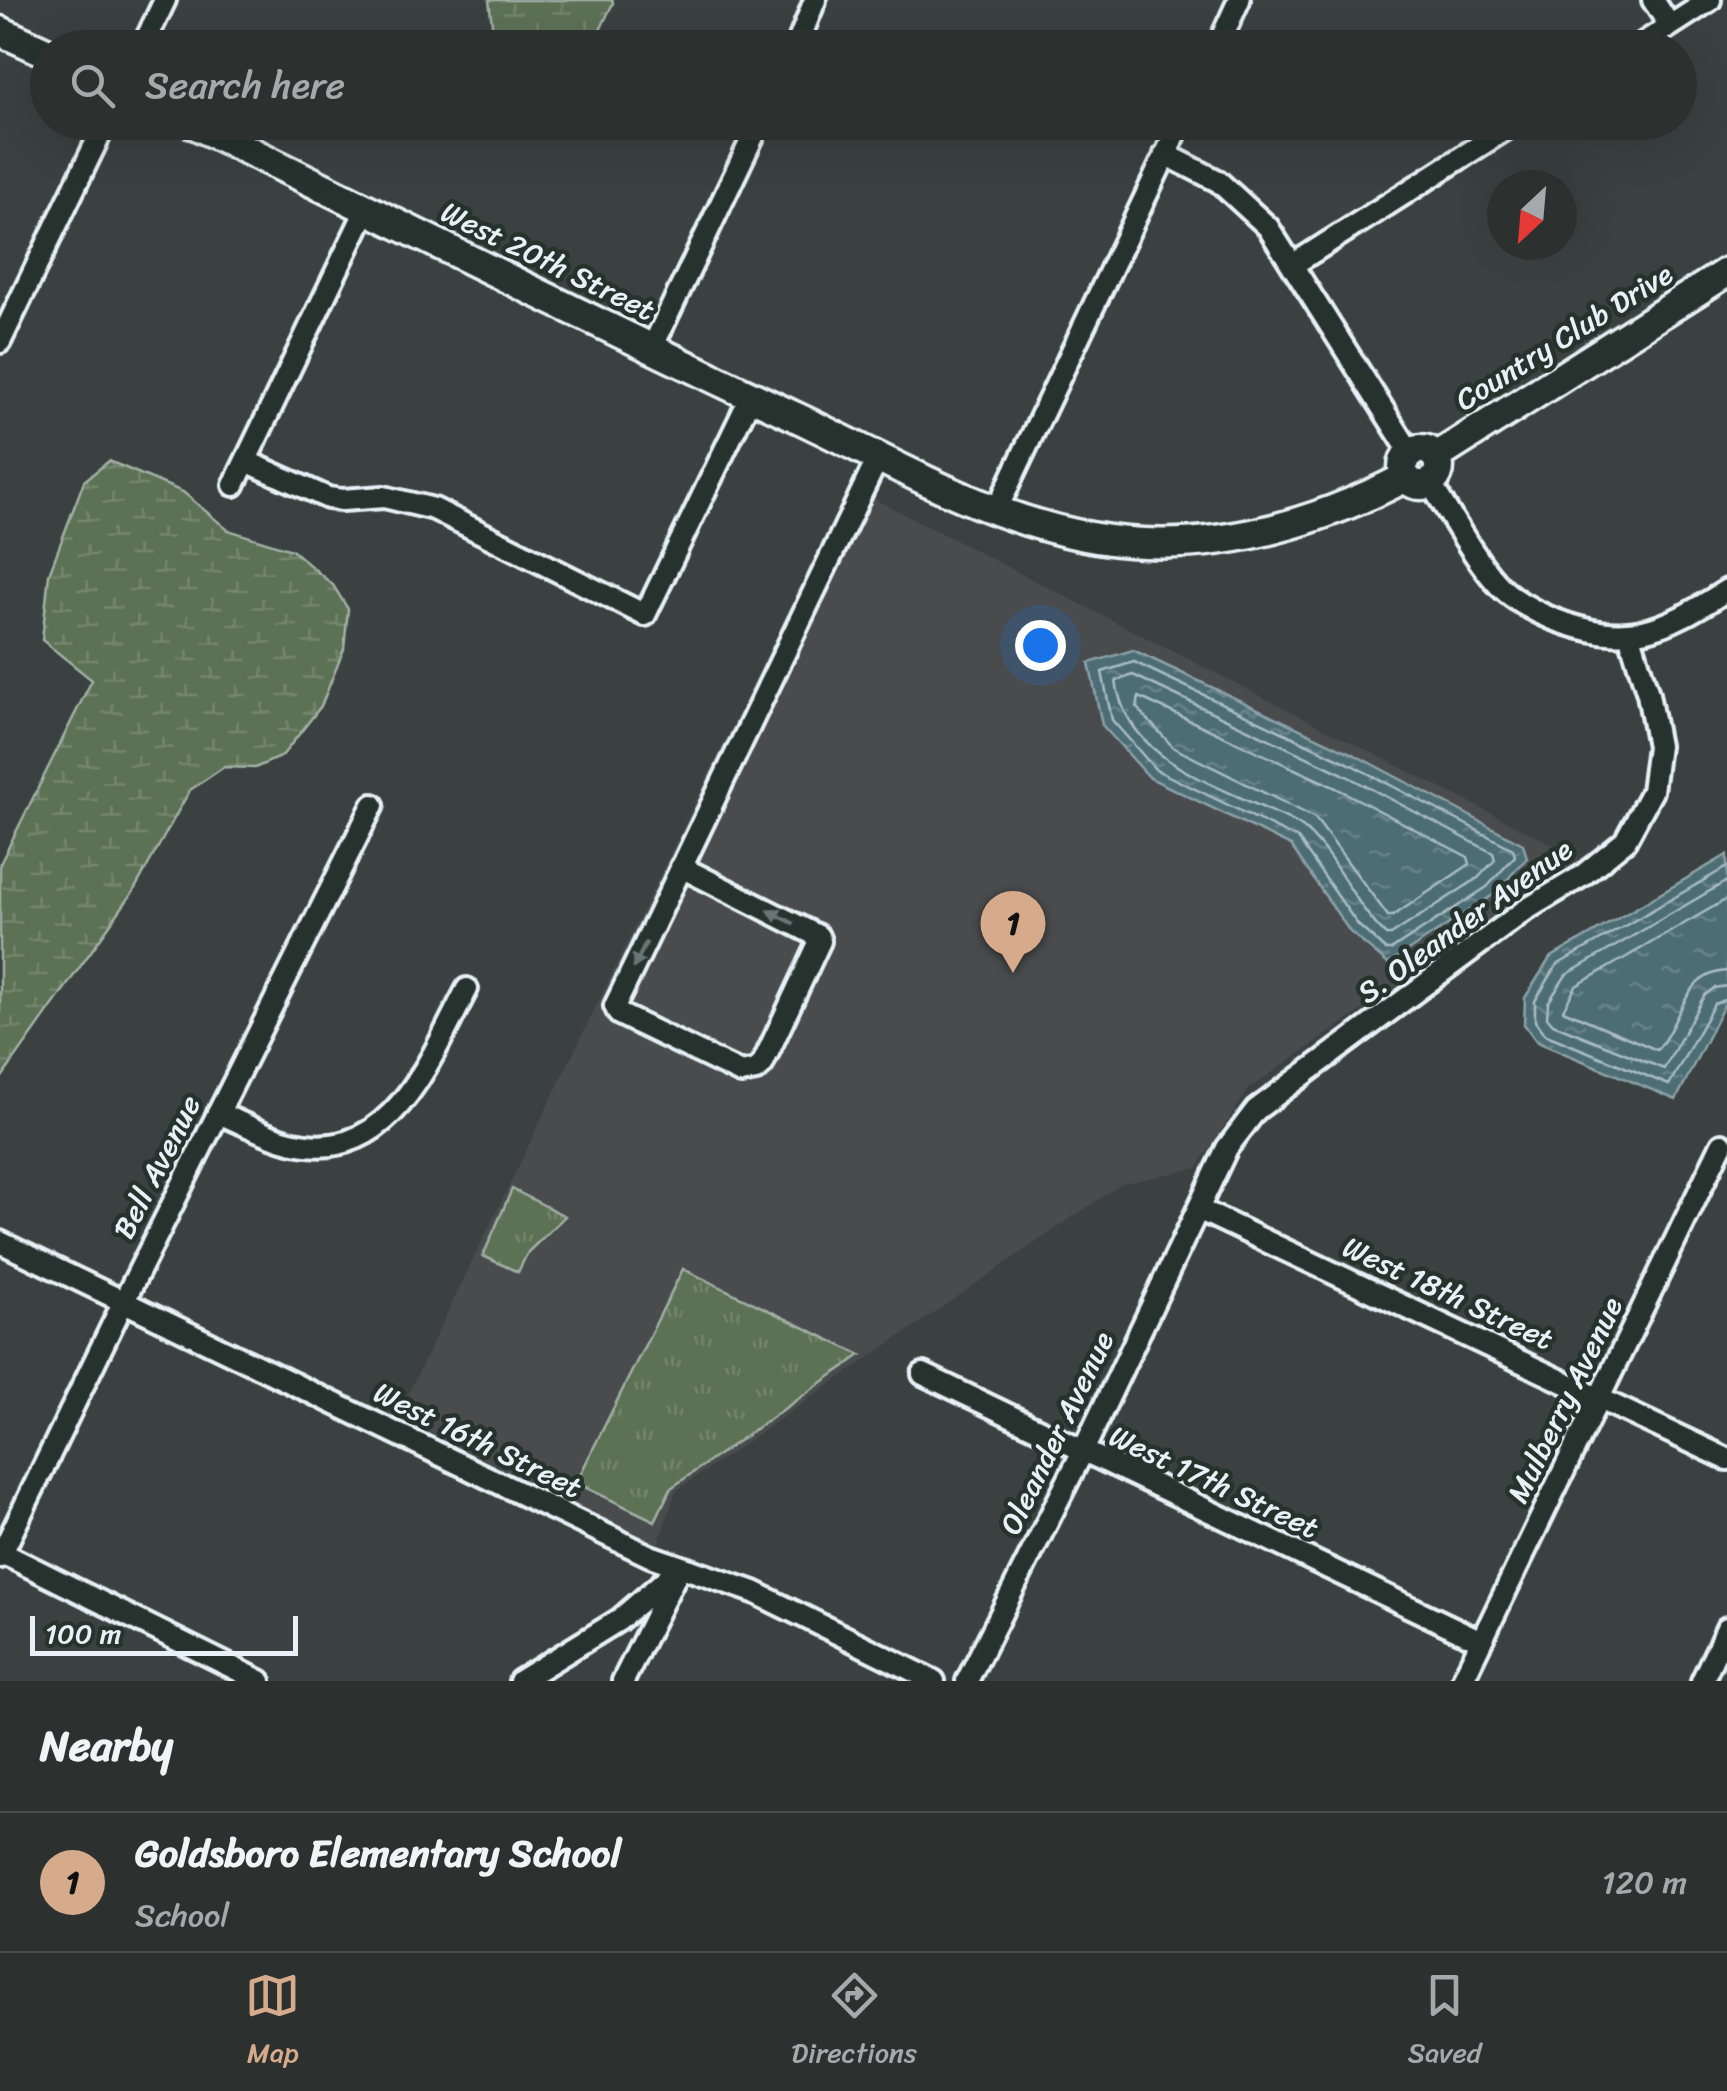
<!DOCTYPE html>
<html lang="en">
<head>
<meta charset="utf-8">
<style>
	body { margin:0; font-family:Sriracha,sans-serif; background:#343938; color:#f1f3f6 }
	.compass { position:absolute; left:1487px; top:170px; width:90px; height:90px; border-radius:50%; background:#2c3130; box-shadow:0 10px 40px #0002; rotate:206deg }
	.scale { position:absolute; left:30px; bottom:25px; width:268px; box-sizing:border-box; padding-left:10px; border:5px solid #e8f1f8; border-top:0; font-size:28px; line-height:35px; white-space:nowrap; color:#e8f1f8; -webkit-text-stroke:8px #26332d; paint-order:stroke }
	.you { position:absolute; left:1040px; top:645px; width:35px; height:35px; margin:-25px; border:8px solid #fff; border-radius:50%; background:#1a73e8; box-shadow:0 0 0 15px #1a73e833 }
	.badge { display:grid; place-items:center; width:65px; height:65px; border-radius:50%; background:#d6ab8b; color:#111; font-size:32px; font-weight:700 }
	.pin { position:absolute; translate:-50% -82px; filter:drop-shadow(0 2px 5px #0008) }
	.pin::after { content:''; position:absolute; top:52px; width:35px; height:30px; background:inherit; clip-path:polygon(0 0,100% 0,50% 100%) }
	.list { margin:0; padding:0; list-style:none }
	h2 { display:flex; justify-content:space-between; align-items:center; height:130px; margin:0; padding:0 40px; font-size:42px }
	h2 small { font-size:32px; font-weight:400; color:#a6a9ab }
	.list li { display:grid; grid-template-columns:65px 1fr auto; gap:30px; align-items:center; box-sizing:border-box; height:140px; padding:0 40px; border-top:2px solid #484c4c }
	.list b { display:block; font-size:38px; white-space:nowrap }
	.list p { margin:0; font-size:32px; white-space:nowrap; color:#a6a9ab }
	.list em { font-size:32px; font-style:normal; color:#a6a9ab }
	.icon { flex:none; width:55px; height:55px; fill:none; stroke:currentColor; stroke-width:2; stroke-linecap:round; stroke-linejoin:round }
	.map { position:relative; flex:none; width:1727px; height:1681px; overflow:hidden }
	.search { position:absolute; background:#2c3130; box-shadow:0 10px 40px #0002; left:30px; right:30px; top:30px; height:110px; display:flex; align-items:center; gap:25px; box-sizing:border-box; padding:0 35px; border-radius:55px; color:#a6a9ab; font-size:38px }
	.sheet { height:270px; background:#2c3130 }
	nav { display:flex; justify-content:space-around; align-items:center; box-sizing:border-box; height:140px; border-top:2px solid #484c4c; background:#2c3130; font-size:28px; color:#a6a9ab }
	nav a { display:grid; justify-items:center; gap:5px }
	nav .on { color:#d6ab8b }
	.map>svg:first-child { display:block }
	.built { fill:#484b4e }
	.grass { fill:url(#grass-tufts); stroke:#a2b1a6; stroke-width:2.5 }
	.wetland { fill:url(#wetland-marsh); stroke:#a2b1a6; stroke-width:2.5 }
	.water { fill:url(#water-ripples); stroke:#8ca2a9; stroke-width:2.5 }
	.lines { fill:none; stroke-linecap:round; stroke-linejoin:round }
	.shore { stroke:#aabcc4; stroke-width:2.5 }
	.street-casing { stroke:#e8f1f8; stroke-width:28 }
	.secondary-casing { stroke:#e8f1f8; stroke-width:35 }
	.street { stroke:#26332d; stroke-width:20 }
	.secondary { stroke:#26332d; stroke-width:28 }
	.oneway { fill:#6a7674 }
	.labels { text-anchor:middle; stroke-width:9; stroke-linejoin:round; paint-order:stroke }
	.street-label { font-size:30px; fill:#e8f1f8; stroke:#26332d }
</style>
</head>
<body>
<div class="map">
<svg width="1727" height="1681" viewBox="0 0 1727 1681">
	<defs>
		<pattern id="grass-tufts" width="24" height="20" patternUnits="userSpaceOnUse" patternTransform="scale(2.5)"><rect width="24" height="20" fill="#5d7154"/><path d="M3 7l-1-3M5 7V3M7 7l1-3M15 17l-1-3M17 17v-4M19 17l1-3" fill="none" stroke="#74866d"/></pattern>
		<pattern id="wetland-marsh" width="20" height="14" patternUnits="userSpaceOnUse" patternTransform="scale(2.5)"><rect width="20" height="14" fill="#5d7154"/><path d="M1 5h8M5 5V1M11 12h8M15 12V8" fill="none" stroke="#74866d"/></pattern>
		<pattern id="water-ripples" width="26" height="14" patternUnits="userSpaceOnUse" patternTransform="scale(2.5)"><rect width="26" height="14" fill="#4e6d75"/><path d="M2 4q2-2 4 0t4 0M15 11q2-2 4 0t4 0" fill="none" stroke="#688289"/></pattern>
	</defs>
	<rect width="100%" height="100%" fill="#3a4140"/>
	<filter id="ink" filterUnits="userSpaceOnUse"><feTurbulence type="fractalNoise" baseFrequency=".01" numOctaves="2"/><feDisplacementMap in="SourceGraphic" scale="20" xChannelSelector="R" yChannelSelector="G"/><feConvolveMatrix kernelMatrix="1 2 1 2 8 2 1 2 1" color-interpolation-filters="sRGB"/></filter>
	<g filter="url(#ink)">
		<path class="built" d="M849 486 1579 858 1249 1089 1197 1168 1121 1184 676 1491 658 1545 397 1416Z"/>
		<path class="grass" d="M512 1189 565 1216 528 1252 518 1272 483 1256Z
			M683 1269 861 1355 671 1488 655 1521 576 1483Z"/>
		<path class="wetland" d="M489 0H612L613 3 592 47 495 48Z
			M109 461 183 492 228 530 292 550 333 585 348 609 344 649 321 706 282 756 255 768 224 767 190 790 133 892 0 1080V864L92 680 42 640 49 574 84 481Z"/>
		<path class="water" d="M1133 650 1353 754 1523 844 1527 858 1493 895 1388 964 1350 932 1291 846 1150 778 1102 725 1089 663Z
			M1727 855V999L1676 1100 1537 1042 1524 1024 1525 998 1550 958Z"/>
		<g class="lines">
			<path class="shore" d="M1134 662 1348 763 1513 849 1515 856 1487 887 1391 950H1386L1358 925 1298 839 1156 770 1112 720 1102 672Z
				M1133 675 1343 774 1493 853 1495 860 1478 878 1391 935H1386C1354 905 1339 861 1307 831 1297 821 1279 815 1266 809 1205 781 1126 756 1116 681Z
				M1139 697 1336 788 1468 857 1470 864 1393 916H1388L1315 818 1174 748 1137 708Z
				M1727 867 1557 965 1535 1001V1021L1544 1034 1669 1085 1714 1004 1727 999
				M1727 881 1566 975 1548 1003 1547 1017 1553 1024 1664 1069 1704 996 1714 988 1727 986
				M1727 899 1576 986 1563 1010 1657 1050C1681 1023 1683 973 1727 971"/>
			<defs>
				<path id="street" d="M1653 0 1670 26
					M142 48 165 0
					M796 48 815 0
					M1217 48 1239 0
					M1636 48 1710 0
					M1165 154 1218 181 1268 227 1410 452
					M1294 264 1517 122
					M0 342 106 122
					M652 348 760 122
					M246 461 328 498 342 500 384 497 434 509 645 615 751 396
					M1430 483C1451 515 1470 552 1495 581 1508 597 1533 611 1553 619 1628 648 1663 631 1727 590
					M234 485 367 208
					M996 511 1181 122
					M681 867 818 936 820 941 762 1065 756 1070 741 1073 619 1014 615 1006 879 456
					M218 1113C241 1122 266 1136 290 1142 391 1167 429 1060 467 989
					M1198 1209 1727 1459
					M0 1242 650 1556 754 1592 934 1681
					M923 1374 1481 1641
					M2 1553 260 1681
					M0 1557 123 1303 373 805
					M520 1681 619 1620 679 1568
					M623 1681 676 1575
					M967 1681 1082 1453 1227 1148 1256 1110 1524 911 1582 876 1625 841 1652 791 1658 746 1648 694 1629 633
					M1462 1681 1722 1144
					M1702 1681 1727 1628"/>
				<path id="secondary" d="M0 31 48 53
					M190 122C393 221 594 323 798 418 908 470 1019 538 1144 543 1237 547 1324 520 1406 477
					M1403 467a18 18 0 1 1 36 0a18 18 0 1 1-36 0Z
					M1436 457 1727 272"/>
			</defs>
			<use href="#street" class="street-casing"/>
			<use href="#secondary" class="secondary-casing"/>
			<use href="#street" class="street"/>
			<use href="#secondary" class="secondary"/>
		</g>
		<defs><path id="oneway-solid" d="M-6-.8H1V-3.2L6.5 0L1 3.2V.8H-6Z" transform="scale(2.5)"/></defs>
		<g class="oneway">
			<use href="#oneway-solid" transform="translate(781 917) rotate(-153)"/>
			<use href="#oneway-solid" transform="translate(640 955) rotate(116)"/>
		</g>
	</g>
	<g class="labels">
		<g class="street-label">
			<text transform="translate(548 261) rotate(26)" y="10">West 20th Street</text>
			<text transform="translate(1564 337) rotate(-32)" y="10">Country Club Drive</text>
			<text transform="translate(1465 921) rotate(-36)" y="10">S. Oleander Avenue</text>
			<text transform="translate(157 1167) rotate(-63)" y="10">Bell Avenue</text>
			<text transform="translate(1448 1293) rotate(25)" y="10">West 18th Street</text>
			<text transform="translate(1565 1400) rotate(-64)" y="10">Mulberry Avenue</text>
			<text transform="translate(1057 1433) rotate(-64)" y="10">Oleander Avenue</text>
			<text transform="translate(478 1440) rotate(26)" y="10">West 16th Street</text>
			<text transform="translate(1214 1482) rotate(25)" y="10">West 17th Street</text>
		</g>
	</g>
</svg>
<svg class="compass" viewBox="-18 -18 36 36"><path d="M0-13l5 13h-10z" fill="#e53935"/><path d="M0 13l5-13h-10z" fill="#a6a9ab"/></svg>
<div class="scale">100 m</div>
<div class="you"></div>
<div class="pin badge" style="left:1013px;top:973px">1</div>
<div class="search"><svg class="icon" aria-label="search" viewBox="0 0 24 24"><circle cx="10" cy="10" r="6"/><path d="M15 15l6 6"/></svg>Search here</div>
</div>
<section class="sheet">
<h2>Nearby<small></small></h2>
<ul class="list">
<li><span class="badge">1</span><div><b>Goldsboro Elementary School</b><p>School</p></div><em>120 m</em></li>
</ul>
</section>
<nav>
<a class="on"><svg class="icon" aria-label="map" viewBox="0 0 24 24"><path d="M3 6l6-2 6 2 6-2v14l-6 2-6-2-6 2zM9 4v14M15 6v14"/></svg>Map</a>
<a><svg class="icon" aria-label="directions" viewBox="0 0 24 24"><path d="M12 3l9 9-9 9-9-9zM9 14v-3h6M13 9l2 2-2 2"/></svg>Directions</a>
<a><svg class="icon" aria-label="saved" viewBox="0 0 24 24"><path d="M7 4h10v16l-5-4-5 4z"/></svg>Saved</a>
</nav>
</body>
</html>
